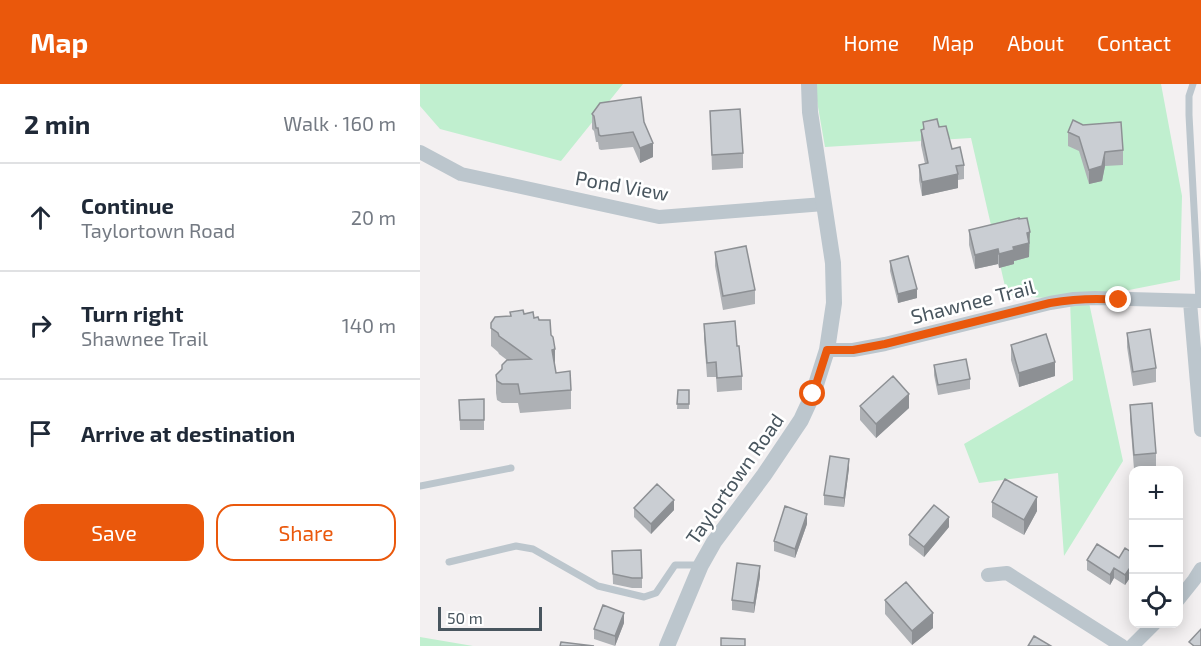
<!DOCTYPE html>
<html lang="en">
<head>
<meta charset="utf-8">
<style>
	body { margin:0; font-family:"Exo 2",sans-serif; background:#f6f6f7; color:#1f2937 }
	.controls { position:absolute; right:18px; bottom:18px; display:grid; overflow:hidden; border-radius:12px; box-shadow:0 3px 15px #0003 }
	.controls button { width:54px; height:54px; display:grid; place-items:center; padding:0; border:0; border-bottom:2px solid #e0e1e3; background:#fff; color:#1f2937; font:30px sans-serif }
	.scale { position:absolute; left:18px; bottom:15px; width:104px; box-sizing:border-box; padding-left:6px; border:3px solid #48555e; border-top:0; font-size:16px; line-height:21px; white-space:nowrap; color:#48555e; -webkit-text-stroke:4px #fff; paint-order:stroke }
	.stop { position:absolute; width:18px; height:18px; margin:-14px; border:4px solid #ea580c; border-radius:50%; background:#fff }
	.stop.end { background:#ea580c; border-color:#fff; box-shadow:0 2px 6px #0008 }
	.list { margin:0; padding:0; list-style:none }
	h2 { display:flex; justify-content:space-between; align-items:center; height:78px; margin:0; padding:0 24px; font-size:26px }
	h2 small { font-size:20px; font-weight:400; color:#747a83 }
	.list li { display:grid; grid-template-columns:39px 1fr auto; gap:18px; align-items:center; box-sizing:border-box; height:108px; padding:0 24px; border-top:2px solid #e0e1e3 }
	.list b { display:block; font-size:22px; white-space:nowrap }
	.list p { margin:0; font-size:20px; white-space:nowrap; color:#747a83 }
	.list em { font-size:20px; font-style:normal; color:#747a83 }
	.actions { display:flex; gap:12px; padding:18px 24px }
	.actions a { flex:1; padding:14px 0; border:2px solid #ea580c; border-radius:18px; text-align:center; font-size:21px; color:#ea580c }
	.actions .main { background:#ea580c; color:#fff }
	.icon { flex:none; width:33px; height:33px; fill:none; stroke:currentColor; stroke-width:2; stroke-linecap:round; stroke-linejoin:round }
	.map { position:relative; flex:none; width:781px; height:562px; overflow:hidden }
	header { display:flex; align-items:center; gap:36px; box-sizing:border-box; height:84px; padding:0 30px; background:#ea580c; color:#fff }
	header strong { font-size:28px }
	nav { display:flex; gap:33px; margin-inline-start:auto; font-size:21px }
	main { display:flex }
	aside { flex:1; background:#fff }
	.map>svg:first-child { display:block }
	.green { fill:#c0efcf }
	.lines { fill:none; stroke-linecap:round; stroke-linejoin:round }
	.service { stroke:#bcc6cd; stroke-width:7 }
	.minor { stroke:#bcc6cd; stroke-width:14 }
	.tertiary { stroke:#bcc6cd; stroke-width:16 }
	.wall { fill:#aeb1b5 }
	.shaded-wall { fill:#8d9094 }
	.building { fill:#caced3; stroke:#8d9094; stroke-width:1.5 }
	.route { stroke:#ea580c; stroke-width:8 }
	.labels { text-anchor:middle; stroke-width:5; stroke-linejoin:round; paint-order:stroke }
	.street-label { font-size:20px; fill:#48555e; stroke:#fff }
</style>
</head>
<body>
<header>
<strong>Map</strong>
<nav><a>Home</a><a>Map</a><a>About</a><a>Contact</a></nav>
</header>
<main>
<aside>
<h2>2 min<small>Walk · 160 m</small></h2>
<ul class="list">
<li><svg class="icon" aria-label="ahead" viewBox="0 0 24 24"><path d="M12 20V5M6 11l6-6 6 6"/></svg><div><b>Continue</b><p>Taylortown Road</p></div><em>20 m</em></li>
<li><svg class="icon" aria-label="right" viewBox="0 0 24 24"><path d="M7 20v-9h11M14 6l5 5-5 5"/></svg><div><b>Turn right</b><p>Shawnee Trail</p></div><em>140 m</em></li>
<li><svg class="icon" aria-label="arrive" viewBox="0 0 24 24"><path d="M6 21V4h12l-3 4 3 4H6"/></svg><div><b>Arrive at destination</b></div></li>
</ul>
<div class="actions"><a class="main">Save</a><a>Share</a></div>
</aside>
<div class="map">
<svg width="781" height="562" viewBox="0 0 781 562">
	<rect width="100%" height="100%" fill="#f3f0f1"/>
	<path class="green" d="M0 0H203L141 77 20 45 0 22Z
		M394 0H741L762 112 760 196 668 214 703 377 644 472 638 389 559 399 544 360 653 296 650 216 587 211 551 54 405 63Z
		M0 553 53 562H0Z"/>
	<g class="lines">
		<path class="service" d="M773 0 769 12V31L779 217
			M0 402 91 384
			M29 478 96 462 113 465 178 502 224 513 236 509 255 481H278"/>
		<path class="minor" d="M0 68 41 90 239 133 404 120
			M770 218 781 346
			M407 266H433L465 260 630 219 654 215 675 214 781 217
			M568 491 587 489 702 562
			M758 516 774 496 781 485
			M712 562 734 540"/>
		<path class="tertiary" d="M247 562 281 481 294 458 344 391 381 336 393 310 407 266 414 219 413 179 390 28 389 0"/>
	</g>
	<path class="wall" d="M290 27 323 69V84L292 86Z
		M172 30 224 38 233 73 220 79 213 63 181 66 179 65 178 58H176L174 47 172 45Z
		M503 38 519 43 532 65 544 81V95L538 96V104L502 112 499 96V81L505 80 501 61V46H503Z
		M648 48 703 66V81L685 82 682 97 669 100 659 67 648 62Z
		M549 146 610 163H609V173L594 177V180L579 184 578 180 555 185 549 161Z
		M295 168 335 206V220L303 226 295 182Z
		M470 177 497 214 478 219 470 187Z
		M90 228 104 230 114 234 135 282 136 289 151 306V325L100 329 98 319H82L77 316 76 309V291L82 285 87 276 79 270 78 268 71 262V239L90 232Z
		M284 240 317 262 322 292V306L297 308 296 293H287L284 254Z
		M707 249 736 284V298L713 302 707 263Z
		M591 261 635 292 599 303 591 276Z
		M514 281 550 295V305L518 311 514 291Z
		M258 306H269V325H257Z
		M64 315V346H40L39 316Z
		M710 321 736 369V383L714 385 710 335Z
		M440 322 489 324 456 354 440 336Z
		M429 384 424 423 404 421V411Z
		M572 418 617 427 604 451 572 433Z
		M214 424 254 426 231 450 214 433Z
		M387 440 375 474 354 467V457Z
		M529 443 504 473 489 461V451Z
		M192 467 222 494V504H212L193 500Z
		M714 470V488L705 501 694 494 690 501 667 486V476L699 474Z
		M340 492 334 529 312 526V516Z
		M465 516 513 544 492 561 465 530Z
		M204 539 195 562 174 555V545Z"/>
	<path class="shaded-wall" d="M233 59V73L220 79V64Z
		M685 68V82L682 97 669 100V86Z
		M538 90V104L502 112V98Z
		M610 148 609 173 594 177V180L579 184V170L593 163 607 149Z
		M578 165V180L555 185V171Z
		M497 205V214L478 219V210Z
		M135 265V283L132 266Z
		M635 278V292L599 303V289Z
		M489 310V324L456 354V340Z
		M429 375V384L424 423V414Z
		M617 413V427L604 451V436Z
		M254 416V426L231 450V440Z
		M387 430V440L375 474V465Z
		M529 433V443L504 473V463Z
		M714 478V488L705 501V491Z
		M340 482V492L334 529V519Z
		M694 484V494L690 501V491Z
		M204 529V539L195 562V552Z
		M513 529V544L492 561V547Z"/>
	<path class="building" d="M221 13 224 38 233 59 220 64 213 48 181 52 179 51 178 44H176L174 32 172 30 180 19Z
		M320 25 323 69 292 71 290 27Z
		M517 35 519 43 526 42 532 65 540 63 544 81 536 82 538 90 502 98 499 81 508 79 501 46 504 45 503 38Z
		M653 36 663 41 701 38 703 66 685 68 682 82 669 86 659 53 648 48Z
		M599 134V135L607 134 610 148 607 149 609 159 593 163 594 166 579 170 578 165 555 171 549 146Z
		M326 162 335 206 303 212 295 168Z
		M488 172 497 205 478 210 470 177Z
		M103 226 104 230 113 228 114 234 118 233 119 236H130L131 251 133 253 135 265 132 266 136 289 150 287 151 306 100 310 98 300H82L77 297 76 291 82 285V281L87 276 111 275 79 252 78 249 71 244V239L75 233 91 232 90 228Z
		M315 237 317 262H319L322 292 297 294 296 278 287 279 284 240Z
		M730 245 736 284 713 288 707 249Z
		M626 250 635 278 599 289 591 261Z
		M546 275 550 295 518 301 514 281Z
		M473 292 489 310 456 340 440 322Z
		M258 306H269V320H257Z
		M64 315V336H40L39 316Z
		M732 319 736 369 714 371 710 321Z
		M410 372 429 375 424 414 404 411Z
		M585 395 617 413 604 436 572 418Z
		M712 397H714V415Z
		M237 400 254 416 231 440 214 424Z
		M514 421 529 433 504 463 489 451Z
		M365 422 387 430 375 465 354 457Z
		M677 460 699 474 705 464 714 470V478L705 491 694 484 690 491 667 476Z
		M221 466 222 494H212L193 490 192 467Z
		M317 479 340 482 334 519 312 516Z
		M486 498 513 529 492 547 465 516Z
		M183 521 204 529 195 552 174 545Z
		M781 545V562H774L769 558Z
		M614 552 631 562H608Z
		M301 554 325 555V562H301Z
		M141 558 174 562H140Z"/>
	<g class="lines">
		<path class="route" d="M393 310 407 266H433L465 260 630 219C654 215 676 214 699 216"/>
	</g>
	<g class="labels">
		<g class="street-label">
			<text transform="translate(202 102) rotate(10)" y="7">Pond View</text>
			<text transform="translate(553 218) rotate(-14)" y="7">Shawnee Trail</text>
			<text transform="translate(315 395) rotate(-55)" y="7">Taylortown Road</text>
		</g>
	</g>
</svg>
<div class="controls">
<button>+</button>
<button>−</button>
<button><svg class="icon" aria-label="locate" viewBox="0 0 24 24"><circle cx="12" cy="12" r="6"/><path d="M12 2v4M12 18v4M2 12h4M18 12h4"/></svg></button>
</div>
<div class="scale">50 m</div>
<div class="stop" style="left:393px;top:310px"></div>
<div class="stop end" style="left:699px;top:216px"></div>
</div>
</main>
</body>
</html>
